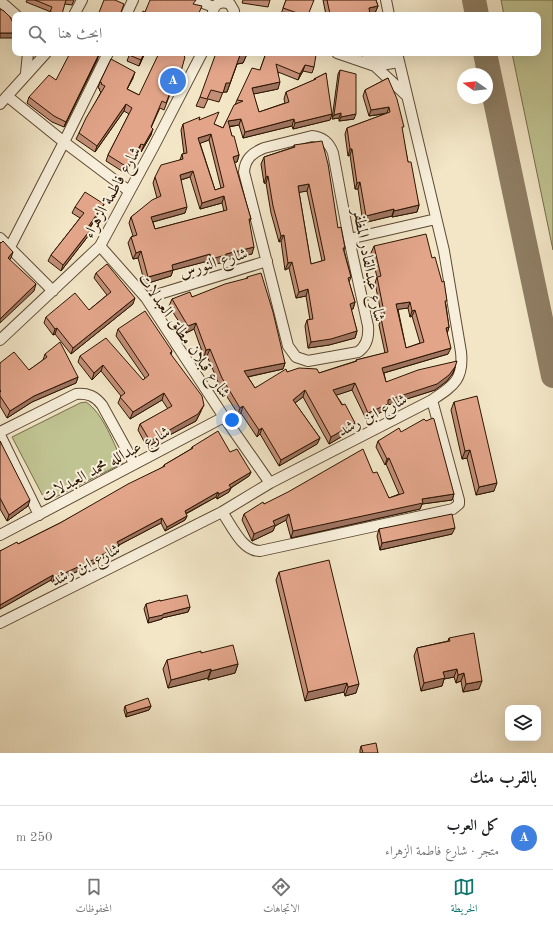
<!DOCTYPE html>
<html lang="ar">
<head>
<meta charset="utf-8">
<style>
	body { margin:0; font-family:"Old Standard TT",Amiri,serif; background:#f6f6f6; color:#202124; direction:rtl }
	.controls { position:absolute; right:12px; bottom:12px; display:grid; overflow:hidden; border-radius:8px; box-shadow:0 4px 16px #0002 }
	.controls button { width:36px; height:36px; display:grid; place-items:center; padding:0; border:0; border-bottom:1px solid #e0e0e0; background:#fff; color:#202124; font:20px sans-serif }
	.compass { position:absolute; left:457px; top:68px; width:36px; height:36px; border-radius:50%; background:#fff; box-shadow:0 4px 16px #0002; rotate:284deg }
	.you { position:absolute; left:232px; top:420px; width:14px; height:14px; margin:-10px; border:3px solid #fff; border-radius:50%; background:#1a73e8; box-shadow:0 0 0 6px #1a73e833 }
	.badge { display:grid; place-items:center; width:26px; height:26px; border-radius:50%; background:#0f766e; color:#fff; font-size:13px; font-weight:700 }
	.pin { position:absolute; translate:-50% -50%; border:2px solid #fff; box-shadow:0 1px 4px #0006 }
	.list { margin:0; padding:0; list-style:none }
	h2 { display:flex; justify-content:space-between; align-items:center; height:52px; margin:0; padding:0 16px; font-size:17px }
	h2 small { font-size:13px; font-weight:400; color:#757577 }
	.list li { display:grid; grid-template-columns:26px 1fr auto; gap:12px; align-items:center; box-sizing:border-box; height:64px; padding:0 16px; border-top:1px solid #e0e0e0 }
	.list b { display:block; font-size:15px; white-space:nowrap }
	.list p { margin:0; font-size:13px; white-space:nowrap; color:#757577 }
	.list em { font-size:13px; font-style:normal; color:#757577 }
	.icon { flex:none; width:22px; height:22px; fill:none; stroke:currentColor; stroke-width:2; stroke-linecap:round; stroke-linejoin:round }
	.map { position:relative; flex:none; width:553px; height:753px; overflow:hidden; direction:ltr }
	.search { position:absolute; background:#fff; box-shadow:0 4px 16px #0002; left:12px; right:12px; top:12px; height:44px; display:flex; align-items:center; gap:10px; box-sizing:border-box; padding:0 14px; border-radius:8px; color:#757577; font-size:15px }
	.sheet { height:116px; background:#fff }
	nav { display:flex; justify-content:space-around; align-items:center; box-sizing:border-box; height:56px; border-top:1px solid #e0e0e0; background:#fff; font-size:11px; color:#757577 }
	nav a { display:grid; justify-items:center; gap:2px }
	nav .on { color:#0f766e }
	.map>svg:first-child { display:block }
	.green { fill:#c0c392; stroke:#766c49 }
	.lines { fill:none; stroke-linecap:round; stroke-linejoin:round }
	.taxiway { stroke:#8f7e64; stroke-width:24 }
	.minor-casing { stroke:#5e4932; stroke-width:12 }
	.minor { stroke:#f7efdb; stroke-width:10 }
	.wall { fill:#c28e77; stroke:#2c1500; fill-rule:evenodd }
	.shaded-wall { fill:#9e7461; stroke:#2c1500 }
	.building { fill:#e2a58a; stroke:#2c1500; fill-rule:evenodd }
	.labels { text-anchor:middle; stroke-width:4; stroke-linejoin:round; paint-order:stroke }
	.street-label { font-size:16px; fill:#2c1500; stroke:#f7efdb }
</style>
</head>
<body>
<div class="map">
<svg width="553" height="753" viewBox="0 0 553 753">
	<rect width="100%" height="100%" fill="#f2e6c7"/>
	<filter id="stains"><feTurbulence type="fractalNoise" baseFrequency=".005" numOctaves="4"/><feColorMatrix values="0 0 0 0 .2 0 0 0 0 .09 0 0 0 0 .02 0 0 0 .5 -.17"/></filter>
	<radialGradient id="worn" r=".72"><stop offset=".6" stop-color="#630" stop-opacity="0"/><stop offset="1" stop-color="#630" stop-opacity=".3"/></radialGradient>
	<path class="green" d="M501 0H553V250L512 53H538V15H504Z
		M86 402C103 413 114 444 123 463L46 502 12 437 80 403Z"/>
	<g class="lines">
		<path class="taxiway" d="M474 0 477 15
			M485 53 553 376"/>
		<defs>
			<path id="minor" d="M195 0 214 7
				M386 0 389 15
				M0 1 16 15
				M74 15 82 0
				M126 15 133 0
				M213 15C212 4 221 0 230 4L234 11V15
				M337 53 375 66 399 62
				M363 62 373 56 397 54
				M375 66 407 96
				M26 73 28 53
				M7 96 64 142 129 191
				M0 104 46 53
				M312 136C323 137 329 142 333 153L349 239 368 326C369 337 367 346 358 352L308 361 296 357 288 346 244 172C245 159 252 153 264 148Z
				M0 238 53 291
				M349 239 436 219
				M100 246 146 298 224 417 270 483
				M10 247 64 142 108 53
				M146 298 267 261
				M0 340 100 246 154 146 202 53
				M0 432 76 394C88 393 95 396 102 405L134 463
				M0 435 39 515
				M222 512C232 526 242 551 260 551L453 509 459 504V500L432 400
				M0 535 224 417
				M0 623 222 512 270 483 432 400C453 386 464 380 461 352L444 251 397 53"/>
		</defs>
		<use href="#minor" class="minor-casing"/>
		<use href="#minor" class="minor"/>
	</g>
	<path class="wall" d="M27 0H74L72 5 65 4 49 15 51 12 26 2Z
		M243 0H270L268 7 242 3Z
		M286 0 308 15H282L281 14Z
		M323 0H376L378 6 375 13 370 14V15H326Z
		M130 53H145L139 66 127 61Z
		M266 53 314 67 312 73 303 71 298 80 278 72V89L253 94 259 112 285 103 284 99 286 92 314 80V79L326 73 330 120 293 129 292 126 243 138 239 125 229 127 232 136 239 155 237 162H234L251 219 249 223 252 254 225 260 224 262 209 266 208 261 173 270 171 276 145 284 138 258 133 259 128 243 131 237 133 236 129 223 131 217 157 198 153 183 155 177 180 160 182 154H184L181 130 183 124 199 120 214 124 223 128 235 105 237 100 260 70ZM209 140 221 188 215 190 200 143ZM190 177 200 209 222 203 224 211 155 229 153 222 185 213 181 180Z
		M99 54 97 60 64 127 52 122 27 103 29 97Z
		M247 54 243 63 237 64 227 92H223L219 102 208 99 204 108 196 106 200 97Z
		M184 56 180 75 177 82 175 81 164 110 160 108 151 128V135L141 152 139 150 125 173 106 161 108 155 129 114 124 111 95 152 76 139 79 133 101 92 99 90 100 89 98 88 100 82 133 78 127 89 139 95Z
		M340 70 354 119 339 121V118L332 119 338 74Z
		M388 78 402 131 408 162 419 205 417 212 392 217V216L363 223 358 189H355L350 155 348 156 345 134 347 128 385 114 369 116 363 96 365 90Z
		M294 145 338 228 345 248 344 250 351 277 349 282 355 302 353 309H351L357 331 355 338 329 345 308 348 305 326 307 320H310L306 296 296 298 289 268 285 270 281 241 279 242 271 213 266 183H264L261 164 264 157 294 147ZM307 191 322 261 311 264 299 192Z
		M75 207 101 210 90 228 89 235 61 271 48 261 51 255 80 218 72 213Z
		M374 246 432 258 446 305 449 327 447 333 448 354 384 373 386 382 455 367 453 373 447 381 435 390 388 405 386 410 366 419 352 390 336 395 355 423 353 430 329 444 303 397 295 403 320 438 317 444 279 466 260 434 257 437 241 413 238 414 219 384 207 356 204 357 194 329 186 333 169 306 172 299 192 297 247 279V277L285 363 283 369 248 377 255 388 287 372 319 373 356 361V360L385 353 379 325 381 318H382L375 283 377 277 371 253ZM408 308 410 317 412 316 420 343 406 348 398 309Z
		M96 273 133 304 71 354 55 334 53 335 44 323 46 317 89 310 107 295 94 278Z
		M118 329 172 351 171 355 201 411 196 421 147 447 138 430 140 424 168 409 162 400 130 419 118 403 121 396 101 371 92 380 78 362 80 356 143 380 145 378 116 336Z
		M45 354 78 377 76 383 32 402 7 418 0 406V363L29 370 43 360Z
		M454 402 494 491 476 495 467 458 462 459 451 410Z
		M401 432 454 494 452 500 422 504 420 509 291 538 286 520 275 526 273 531 252 541 242 520 244 514 264 504 373 473 389 498 399 494 386 464 385 465 376 447 378 441Z
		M0 441 28 506 7 521 0 509Z
		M192 447 230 452 251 472 249 476 231 488 229 492 217 499 216 497 186 514 187 516 185 520 165 531 161 523 119 545 117 550 93 564 53 583 51 580 0 609V551L18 544 60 523 163 467 164 465 191 449Z
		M379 529 452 534 380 550 377 536Z
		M279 572 356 693 345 696 344 692 305 701 276 580Z
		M160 601 190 607 188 612 162 618V619L148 623 144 609 146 604Z
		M449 638 479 689 463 692 461 681 456 683 454 677 444 679 442 686 421 691 414 656 417 648 448 641Z
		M201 653 238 664 235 673 208 680V678L168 688 163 669 167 660Z
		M125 706H151L149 710 126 717 124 710Z
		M361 746 378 753H360V750Z"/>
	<path class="shaded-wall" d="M378 6 375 13 367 14 369 8Z
		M50 12 62 14 61 15H49Z
		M0 33H15V38H0Z
		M144 53H145L139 66 141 60Z
		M99 54 97 60 64 127 66 122Z
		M247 54 243 63 237 64 227 92H223L226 83 240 55Z
		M305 65 303 71 298 80 300 74Z
		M135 72 133 78 124 95 127 89Z
		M280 82 278 89 249 95 252 88Z
		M126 104 124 111 95 152 97 146Z
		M389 107 387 113 369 116 371 110Z
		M341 113 339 118 332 119 334 115Z
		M332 114 330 120 293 129 295 123Z
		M356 114 354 119 339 121 341 117Z
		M241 119 239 125 225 127 228 121Z
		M294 119 292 126 243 138 245 132Z
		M153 129 151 135 141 152 144 145Z
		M211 134 209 140 196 145 198 138Z
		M141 144 139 150 125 173 127 167Z
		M350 149H352L350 155 348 156Z
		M239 155 237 162 230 163 233 157Z
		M193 171 190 177 177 181 180 175Z
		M268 176 266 183H264L266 177Z
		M360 182 358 189H355L357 183Z
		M309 184 307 191 296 193 298 186Z
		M224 196 222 203 200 209 202 203Z
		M104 204 101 210 86 233 88 227Z
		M419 205 417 212 392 217 394 211Z
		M187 207 185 213 149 223 151 217Z
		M394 209 392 216 363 223 366 216Z
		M91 229 89 235 61 271 63 265Z
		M284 235 281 241 279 242 281 236Z
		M254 247 252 254 225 260 224 262 209 266 211 259 226 254Z
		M141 251 138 258 133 259 136 253Z
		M13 252 11 258 6 265 8 258Z
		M210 254 208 261 170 271 172 265Z
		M292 262 289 268 285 270 288 263Z
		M173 270 171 276 145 284 148 277Z
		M36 284 34 291 0 323V319Z
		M308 289 306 296 296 298 299 292Z
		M135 298 133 304 71 354 73 348Z
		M355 302 353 309 347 310 350 304Z
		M410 302 408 308 394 310 396 304Z
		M415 310 412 316 410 317 412 311Z
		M196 323 194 329 186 333 188 326Z
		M449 327 447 334 446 328Z
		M57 328 55 334 53 335 55 329Z
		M357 331 355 338 329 345 308 348 311 342Z
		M451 348 448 354 380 374 382 368Z
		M210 349 207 356 204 357 206 350Z
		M285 363 283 369 242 378 244 371Z
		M103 365 101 371 92 380 94 373Z
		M455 367 453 373 447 381 435 390 388 405 386 410 366 419 368 413 388 400Z
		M78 377 76 383 32 402 7 418 10 411 34 396Z
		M355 383 352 390 331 397 333 390Z
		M305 390 303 397 291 406 293 400Z
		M164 393 162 400 130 419 133 412Z
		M204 405 196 421 147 447 150 441Z
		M243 406 241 413 238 414 240 408Z
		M355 423 353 430 329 444 331 437Z
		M262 428 260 434 257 437 259 430Z
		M320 438 317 444 279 466 281 460Z
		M470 450 467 458 462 459 465 451Z
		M389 458 386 464 385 465 387 459Z
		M251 472 249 476 229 489 231 488 229 492 217 499 219 494 229 485Z
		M497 483 494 491 476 495 479 487Z
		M218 492 216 497 183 515 185 511Z
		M454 494 452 500 422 504 420 509 291 538 293 531 422 499Z
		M30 500 28 506 7 521 9 515Z
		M289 514 286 520 275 526 273 531 252 541 254 534 273 521Z
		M187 516 185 520 165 531 167 527Z
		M162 518 161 523 119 545 117 550 93 564 53 583 54 578 117 542Z
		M455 528 452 534 380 550 382 543Z
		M53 575 51 580 0 609V605Z
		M190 607 188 612 162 618V619L148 623 149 618 163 614Z
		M238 664 235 673 208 680 211 671Z
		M211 669 208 678 168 688 171 680Z
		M457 669 454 677 444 679 442 686 421 691 424 683 443 672Z
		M464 673 461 681 456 683 458 675Z
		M482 681 479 689 463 692 466 684Z
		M347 683 344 692 305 701 308 692Z
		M359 684 356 693 345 696 348 687Z
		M151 706 149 710 126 717 127 713Z"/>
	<path class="building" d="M35 0H66L62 14 50 12 52 7Z
		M104 0H115L124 4 120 15H98Z
		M150 0H196L193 4 202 6 198 15H141L143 11 145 12Z
		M286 0H314L308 15H303L283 8Z
		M327 0H376L378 6 369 8 370 15H328V14H330Z
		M0 9 4 11 10 17 15 27V33H0Z
		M70 53H97L99 54 66 122 54 116 29 97 49 75 56 80Z
		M130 53H144L141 60 129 55Z
		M159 53H185L184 56 185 57 180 75H177L166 103 162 101 151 127 153 129 144 145 141 144 127 167 108 155 132 108 126 104 97 146 79 133 86 118 105 86 101 84 102 83 100 82 111 59 135 72 127 89 139 95Z
		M216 53H247V54L240 55 230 83H226L223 93 211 90 207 99 200 97Z
		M266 53H311L316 55 314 67 305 65 300 74 276 64 280 82 252 88 259 112 289 102 286 92 316 79H314L326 73 332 114 295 123 294 119 245 132 241 119 228 121 232 136H234L239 155 233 157 251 219H249L254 247 226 254V255L211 259 210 254 172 265 173 270 148 277 141 251 136 253 131 237 137 235 131 217 152 200 161 196 155 177 161 165 183 159 182 154 187 153 183 124 200 117 199 120 219 112 214 124 223 128 234 105 243 101 237 100 252 68 260 70ZM211 134 224 187 215 190 198 138ZM193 171 202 203 224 196 227 210 155 229 151 217 187 207 180 175Z
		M340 70 356 74V114L341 117V113L334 115Z
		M388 78 397 99 404 127H402L408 162H411L419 205 394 211V209L366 216 360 182 357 183 352 149H350L347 128 390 112 389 107 371 110 365 90Z
		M322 141 328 164 338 228 341 227 345 248H343L351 277 348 278 355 302 350 304 357 331 331 339 311 342 307 320 313 319 308 289 299 292 292 262 288 263 284 235 281 236 273 206 268 176 266 177 264 157 295 147 294 145ZM309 184 325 260 311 264 298 186Z
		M85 192 104 204 88 227 91 229 63 265 51 255 84 213 75 207Z
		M426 234 432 258 435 257 442 282 444 281 447 301H445L449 327 446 328 451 348 382 368 386 382 418 370 457 361 455 367 449 375 437 384 388 400V404L368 413 355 383 333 390 342 405 345 404 355 423 331 437 305 390 293 400 320 438 281 460 262 428 259 430 243 406 240 408 222 378 210 349 206 350 196 323 188 326 172 299 190 292 192 297 225 284 248 278 247 277 261 273 273 312 285 363 244 371 255 388 286 369 287 372 299 368 317 369 319 373 357 361 356 360 388 352 381 318 385 317 377 277 381 276 374 246ZM410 302 412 311 415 310 424 342 406 348 396 304Z
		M3 241 13 252 8 258 36 284 0 319V242L1 243Z
		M107 264 135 298 73 348 57 328 55 329 46 317 75 293 89 310 111 292 96 273Z
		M145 311 172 351 170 353 202 396 204 405 198 414 150 441 140 424 172 406 164 393 133 412 120 397 125 393 103 365 94 373 80 356 106 338 143 380 149 375 118 329Z
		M60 342 78 377 34 396 10 411 0 396V392L1 391 0 390V363L14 352 29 370 47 357 45 354Z
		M477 396 497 483 479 487 470 450 465 451 454 402Z
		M433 418 434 419 454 494 422 499 423 503 293 531 289 514 273 521 275 525 254 534 244 514 263 502 264 504 288 492 363 449 373 473 377 472 389 498 404 493 389 458 387 459 378 441 399 428 401 432 424 419 426 421Z
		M218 431 230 452 237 449 251 472 229 485 231 488 219 494 218 492 185 511 187 516 167 527 162 518 117 542 119 545 95 559 54 578 53 575 0 605V551L17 542 18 544 60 523 128 484 165 466 164 465 193 448 192 447Z
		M0 441 30 500 9 515 0 498Z
		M452 514 455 528 382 543 379 529Z
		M329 560 359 684 348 687 347 683 308 692 279 572Z
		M187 595 190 607 163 614V615L149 618 146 604 160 600V601Z
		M474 633 482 681 466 684 464 673 458 675 457 669 443 672 445 678 424 683 417 648 450 641 449 638Z
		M233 645 238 664 211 671V669L171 680 167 660 201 651V653Z
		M148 698 151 706 127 713 125 706Z
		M376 743 378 753H363L361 746Z"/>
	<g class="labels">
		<g class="street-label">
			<text transform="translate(111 192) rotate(-61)" y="6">شارع فاطمة الزهراء</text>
			<text transform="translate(213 262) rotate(-17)" y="6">شارع النورس</text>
			<text transform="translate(370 265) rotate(79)" y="6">شارع عبدالقادر المظفر</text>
			<text transform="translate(185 335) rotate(55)" y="6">شارع قبلان مطلق العبدلات</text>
			<text transform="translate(372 414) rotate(-27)" y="6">شارع ابن رشد</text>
			<text transform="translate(105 463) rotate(-28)" y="6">شارع عبدالله محمد العبدلات</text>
			<text transform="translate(85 564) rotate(-27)" y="6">شارع ابن رشد</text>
		</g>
	</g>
	<rect width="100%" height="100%" filter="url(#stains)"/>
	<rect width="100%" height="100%" fill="url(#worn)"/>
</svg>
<div class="controls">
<button><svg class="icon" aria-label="layers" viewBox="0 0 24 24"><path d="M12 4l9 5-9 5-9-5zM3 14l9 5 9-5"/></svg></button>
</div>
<svg class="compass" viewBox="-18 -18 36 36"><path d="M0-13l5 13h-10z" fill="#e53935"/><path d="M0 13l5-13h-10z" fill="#757577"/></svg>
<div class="you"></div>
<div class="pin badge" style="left:173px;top:81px;background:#3f7fe0">A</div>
<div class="search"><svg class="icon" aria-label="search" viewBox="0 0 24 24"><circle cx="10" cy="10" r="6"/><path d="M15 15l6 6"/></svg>ابحث هنا</div>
</div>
<section class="sheet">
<h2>بالقرب منك<small></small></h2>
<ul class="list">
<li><span class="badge" style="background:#3f7fe0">A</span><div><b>كل العرب</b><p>متجر · شارع فاطمة الزهراء</p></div><em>250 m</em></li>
</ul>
</section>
<nav>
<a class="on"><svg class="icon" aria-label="map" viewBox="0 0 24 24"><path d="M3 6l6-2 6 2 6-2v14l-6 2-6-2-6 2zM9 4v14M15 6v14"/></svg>الخريطة</a>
<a><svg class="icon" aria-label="directions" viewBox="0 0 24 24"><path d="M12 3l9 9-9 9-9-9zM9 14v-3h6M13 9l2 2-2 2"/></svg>الاتجاهات</a>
<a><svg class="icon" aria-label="saved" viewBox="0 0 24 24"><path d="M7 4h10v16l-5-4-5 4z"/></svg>المحفوظات</a>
</nav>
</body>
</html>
